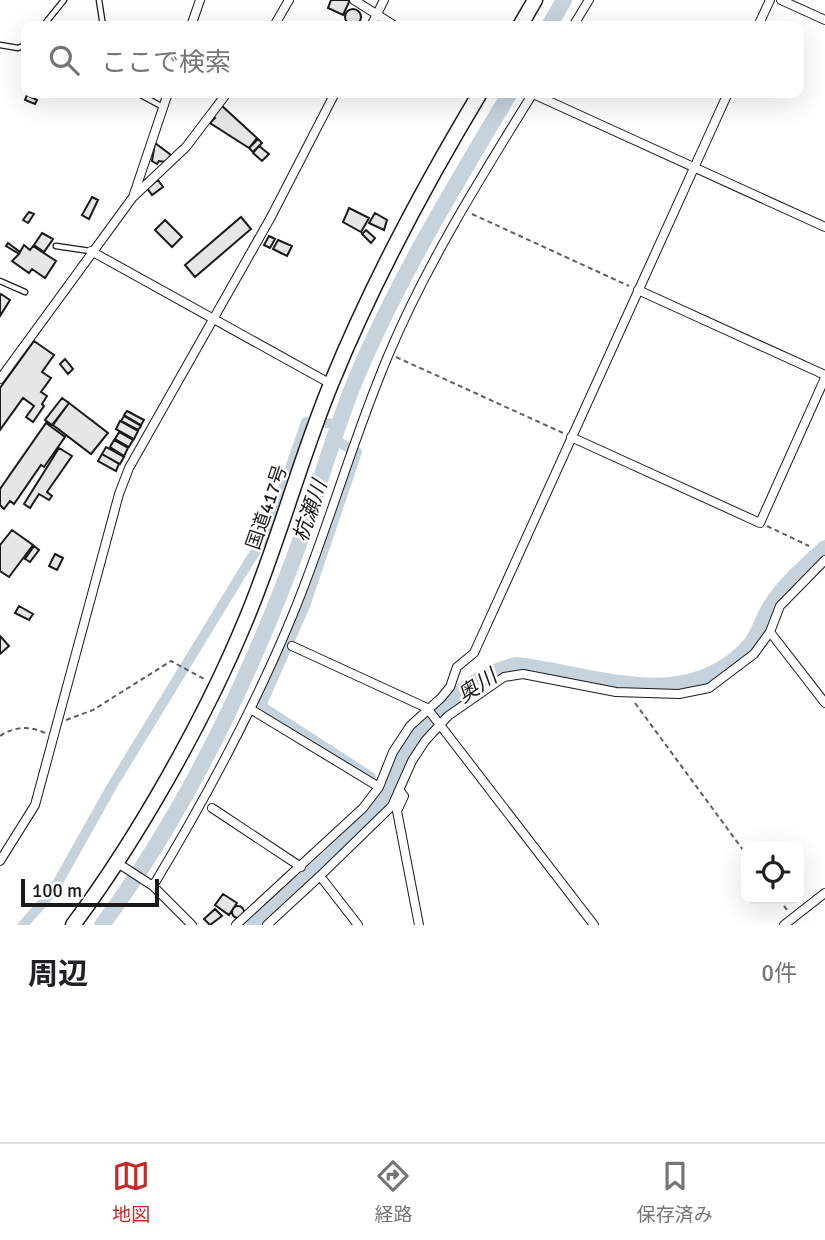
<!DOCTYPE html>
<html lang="ja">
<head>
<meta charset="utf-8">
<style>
	body { margin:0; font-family:Signika,"Noto Sans JP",sans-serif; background:#f2f2f2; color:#202124 }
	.controls { position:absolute; right:21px; bottom:21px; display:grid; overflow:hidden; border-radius:14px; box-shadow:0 7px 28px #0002 }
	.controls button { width:63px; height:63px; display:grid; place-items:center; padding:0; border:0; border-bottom:2px solid #e0e0e0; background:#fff; color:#202124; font:35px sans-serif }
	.scale { position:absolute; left:21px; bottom:18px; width:138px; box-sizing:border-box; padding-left:7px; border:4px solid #1a1a1a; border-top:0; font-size:19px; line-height:24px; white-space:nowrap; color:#1a1a1a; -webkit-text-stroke:5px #fff; paint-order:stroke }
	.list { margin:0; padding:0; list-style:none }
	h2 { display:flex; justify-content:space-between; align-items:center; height:91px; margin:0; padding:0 28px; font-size:30px }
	h2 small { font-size:23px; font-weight:400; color:#757577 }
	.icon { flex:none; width:38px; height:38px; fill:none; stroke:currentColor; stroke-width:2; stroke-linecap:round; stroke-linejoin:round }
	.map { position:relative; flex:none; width:825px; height:925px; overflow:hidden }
	.search { position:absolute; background:#fff; box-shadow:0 7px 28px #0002; left:21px; right:21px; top:21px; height:77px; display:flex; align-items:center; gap:18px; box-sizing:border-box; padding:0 24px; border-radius:14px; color:#757577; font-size:26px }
	.sheet { height:217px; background:#fff }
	nav { display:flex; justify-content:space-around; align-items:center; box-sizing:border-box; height:98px; border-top:2px solid #e0e0e0; background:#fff; font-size:19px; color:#757577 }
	nav a { display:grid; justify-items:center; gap:4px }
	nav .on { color:#c62828 }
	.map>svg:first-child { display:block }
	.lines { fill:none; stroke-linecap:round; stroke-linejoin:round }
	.canal { stroke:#c6d2dc; stroke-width:10 }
	.river { stroke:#c6d2dc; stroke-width:16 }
	.building { fill:#e6e6e6; stroke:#1a1a1a; stroke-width:2 }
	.service-casing { stroke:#1a1a1a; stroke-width:7 }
	.minor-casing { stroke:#1a1a1a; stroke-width:10 }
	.trunk-casing { stroke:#1a1a1a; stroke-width:17 }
	.path { stroke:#5f5f5f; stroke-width:2; stroke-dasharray:5 3.5; stroke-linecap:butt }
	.service { stroke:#fff; stroke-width:4.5 }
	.minor { stroke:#fff; stroke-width:8 }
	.trunk { stroke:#fff; stroke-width:14 }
	.labels { text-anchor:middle; stroke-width:5; stroke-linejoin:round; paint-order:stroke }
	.street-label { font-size:19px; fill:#1a1a1a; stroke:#fff }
	.water-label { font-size:21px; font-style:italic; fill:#1a1a1a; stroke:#fff }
</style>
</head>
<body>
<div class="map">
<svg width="825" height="925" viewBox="0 0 825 925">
	<rect width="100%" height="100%" fill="#fff"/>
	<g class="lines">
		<path class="canal" d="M326 423 339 425
			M334 439 347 447
			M357 452 305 606 261 706 371 777
			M23 925 53 891 112 786 269 529 306 422"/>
		<path class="river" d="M549 26 564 0
			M102 925C180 820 240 698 287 576 313 510 330 441 357 376 399 277 455 185 510 93
			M253 925C290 892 329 861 363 824 380 806 386 786 397 764 419 720 469 677 516 665 596 674 687 716 750 645 759 634 763 618 770 607 784 584 806 566 825 548"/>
	</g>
	<path class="building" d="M331 0H350L343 15 328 8Z
		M345 17a8 8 0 1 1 16 0a8 8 0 1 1-16 0Z
		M27 95 37 100 35 104 25 100Z
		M221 105 257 138 249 148 210 123 215 118 212 116Z
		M258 139 262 143 253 152 249 148Z
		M155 143 171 155 166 162 159 161 157 164 152 161Z
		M259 146 269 154 262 161 253 153Z
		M158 180 163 187 152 195 147 188Z
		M92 197 98 200 89 219 82 215Z
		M349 208 369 218 361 232 343 222Z
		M29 212 34 214 28 223 23 220Z
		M375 213 387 220 384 230 369 223Z
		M241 217 251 229 195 277 185 265Z
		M165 220 182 237 172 247 155 230Z
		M366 230 375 238 371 243 362 234Z
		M42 233 53 239 44 252 34 245Z
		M269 236 275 239 270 248 264 245Z
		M278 240 292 246 287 256 273 249Z
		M8 243 20 252 24 245 30 250 33 246 56 261 45 278 32 269 29 273 12 261 19 254 6 246Z
		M1 294 10 300 0 316V295Z
		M34 341 54 355 42 372 51 378 41 392 47 396 42 404 44 406 33 422 26 417 34 406 23 398 0 430V388Z
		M65 359 73 369 68 374 60 364Z
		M62 398 69 403 52 425 45 420Z
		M69 403 108 433 91 454 53 425Z
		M127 411 144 420 141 425 124 415Z
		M124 416 141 426 138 430 121 421Z
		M120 421 138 431 134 439 116 429Z
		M46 423 65 437 44 467 41 465 14 504 10 501 4 509 0 505V489Z
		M119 432 133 440 129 447 115 439Z
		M114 440 128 448 124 456 110 447Z
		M106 447 124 457 120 464 102 454Z
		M59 448 72 456 47 492 52 496 49 500 39 494 30 508 24 504Z
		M102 454 119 464 116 471 98 461Z
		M12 530 33 545 9 577 0 571V545Z
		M34 546 39 550 30 562 25 559Z
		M55 554 63 558 57 570 49 566Z
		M19 606 33 614 29 620 15 613Z
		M0 636 9 646 0 654Z
		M223 894 237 903 229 915 215 905Z
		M232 912a6 6 0 1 1 12 0a6 6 0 1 1-12 0Z
		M215 909 222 916 210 925 204 919Z"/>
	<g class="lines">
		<defs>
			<path id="service" d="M99 0 103 26
				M43 26 64 0
				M0 45 18 48 26 45
				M137 93 163 107
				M56 246 90 251
				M0 281 25 292"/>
			<path id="minor" d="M354 0 395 26
				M781 0 825 20
				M191 26 200 0
				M274 26 289 0
				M371 26 384 0
				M573 26 589 0
				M758 26 770 0
				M531 93 825 227
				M134 194 168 93
				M91 251 331 384
				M638 290 825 375
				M0 379 133 197 186 147 227 93
				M571 437 760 523 825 378
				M825 560 780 606 770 632 825 703
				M292 646 427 708 594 925
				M252 710 379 787
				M400 791 404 796 397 811 419 925
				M212 808 301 867
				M0 861 35 805 119 494 129 468 271 217 335 93
				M116 862 153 886 192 925
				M153 886C206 798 254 709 293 614 328 529 352 441 388 356 426 265 481 177 533 93
				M236 925 363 808 379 787 393 752 410 726 441 698 450 687 457 667 474 653 728 93
				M267 925 320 876
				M358 925 320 876 392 806 412 761 425 741 448 716 504 677 523 674 616 692 679 694 709 688 754 654 770 632
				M784 925 825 893"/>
			<path id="trunk" d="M520 26 535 0
				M73 925C137 839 204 721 245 622 278 544 299 462 331 384 373 281 423 188 480 93"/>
		</defs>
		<use href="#service" class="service-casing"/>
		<use href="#minor" class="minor-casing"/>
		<use href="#trunk" class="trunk-casing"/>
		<path class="path" d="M472 214 629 286
			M396 357 563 433
			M767 526 809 546
			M635 703 746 854
			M66 720 93 710 171 661 206 680
			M0 736C14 727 29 725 45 733
			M779 899 787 910"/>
		<use href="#service" class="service"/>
		<use href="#minor" class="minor"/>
		<use href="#trunk" class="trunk"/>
	</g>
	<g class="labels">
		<g class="street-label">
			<text transform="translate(266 507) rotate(-71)" y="7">国道417号</text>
		</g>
		<g class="water-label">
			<text transform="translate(310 511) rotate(-71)" y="7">杭瀬川</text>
			<text transform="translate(477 686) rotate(-34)" y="7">奥川</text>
		</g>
	</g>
</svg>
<div class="controls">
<button><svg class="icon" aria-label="locate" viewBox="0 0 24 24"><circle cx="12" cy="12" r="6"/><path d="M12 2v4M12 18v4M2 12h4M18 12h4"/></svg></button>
</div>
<div class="scale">100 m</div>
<div class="search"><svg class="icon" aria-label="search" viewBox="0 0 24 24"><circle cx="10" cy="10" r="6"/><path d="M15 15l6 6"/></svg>ここで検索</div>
</div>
<section class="sheet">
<h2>周辺<small>0件</small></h2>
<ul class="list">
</ul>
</section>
<nav>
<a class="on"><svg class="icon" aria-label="map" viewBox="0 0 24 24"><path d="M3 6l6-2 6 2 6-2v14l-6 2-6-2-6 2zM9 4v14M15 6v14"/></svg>地図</a>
<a><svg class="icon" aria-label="directions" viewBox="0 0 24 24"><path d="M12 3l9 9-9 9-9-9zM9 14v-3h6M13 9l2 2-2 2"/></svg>経路</a>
<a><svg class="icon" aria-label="saved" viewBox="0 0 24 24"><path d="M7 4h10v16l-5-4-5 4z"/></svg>保存済み</a>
</nav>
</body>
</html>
